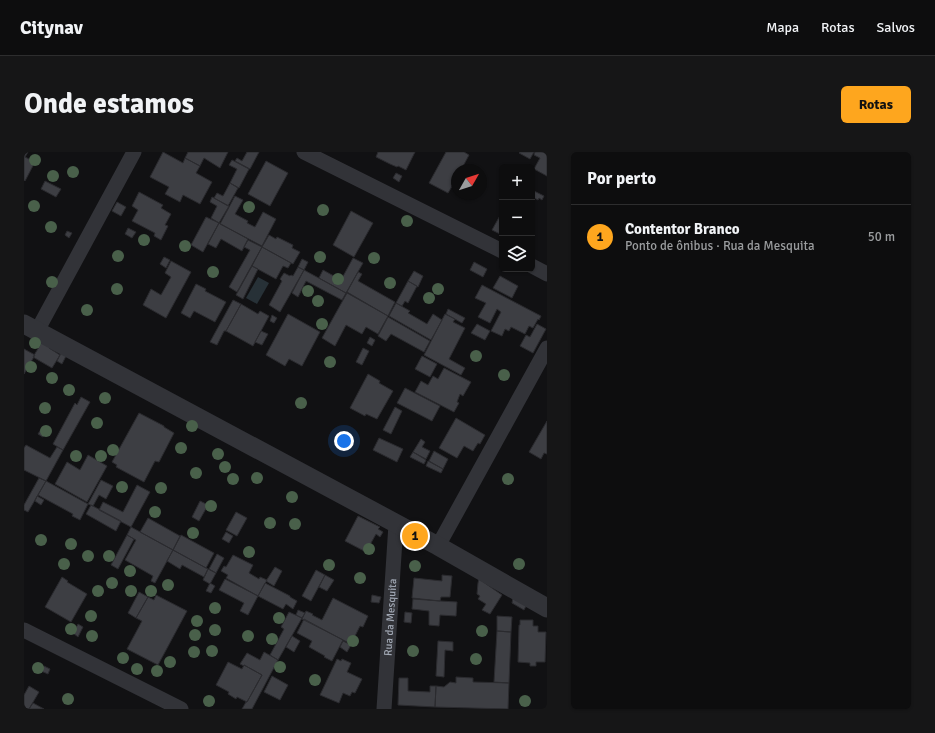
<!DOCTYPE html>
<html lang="pt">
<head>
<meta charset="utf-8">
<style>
	body { margin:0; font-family:Signika,sans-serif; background:#161617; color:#f1f3f6 }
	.controls { position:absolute; right:12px; top:12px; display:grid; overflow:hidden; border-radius:6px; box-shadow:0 1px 3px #0004 }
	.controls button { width:36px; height:36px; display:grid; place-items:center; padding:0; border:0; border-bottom:1px solid #2d2d2e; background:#0d0d0e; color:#f1f3f6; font:20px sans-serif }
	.compass { position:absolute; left:427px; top:12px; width:36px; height:36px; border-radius:50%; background:#0d0d0e; box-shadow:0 1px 3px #0004; rotate:51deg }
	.you { position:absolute; left:320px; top:289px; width:14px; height:14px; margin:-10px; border:3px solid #fff; border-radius:50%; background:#1a73e8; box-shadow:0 0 0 6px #1a73e833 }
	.badge { display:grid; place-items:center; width:26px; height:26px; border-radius:50%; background:#fea61e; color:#111; font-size:13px; font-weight:700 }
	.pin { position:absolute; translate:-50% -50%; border:2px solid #fff; box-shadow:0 1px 4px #0006 }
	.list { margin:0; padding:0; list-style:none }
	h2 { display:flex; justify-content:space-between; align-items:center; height:52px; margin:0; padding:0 16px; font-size:17px }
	h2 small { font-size:13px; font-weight:400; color:#9a9c9e }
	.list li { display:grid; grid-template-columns:26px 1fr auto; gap:12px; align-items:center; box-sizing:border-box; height:64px; padding:0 16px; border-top:1px solid #2d2d2e }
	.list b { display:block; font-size:15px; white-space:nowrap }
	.list p { margin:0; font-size:13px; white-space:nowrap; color:#9a9c9e }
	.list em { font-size:13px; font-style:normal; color:#9a9c9e }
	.icon { flex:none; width:22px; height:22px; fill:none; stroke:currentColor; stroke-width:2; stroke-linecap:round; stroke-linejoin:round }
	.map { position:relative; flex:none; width:523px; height:557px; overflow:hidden; border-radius:6px }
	header { display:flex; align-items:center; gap:24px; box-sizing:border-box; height:56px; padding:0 20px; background:#0d0d0e; border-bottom:1px solid #2d2d2e }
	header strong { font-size:19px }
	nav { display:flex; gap:22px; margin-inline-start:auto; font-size:14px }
	.intro { display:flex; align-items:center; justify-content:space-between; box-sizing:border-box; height:96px; padding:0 24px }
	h1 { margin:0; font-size:28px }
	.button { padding:10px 18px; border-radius:6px; background:#fea61e; color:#111; font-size:14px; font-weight:700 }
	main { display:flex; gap:24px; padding:0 24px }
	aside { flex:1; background:#0d0d0e; border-radius:6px; box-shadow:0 1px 3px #0004 }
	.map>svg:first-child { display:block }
	.water { fill:#273137 }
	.building { fill:#3d3e43; stroke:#2b2b2f }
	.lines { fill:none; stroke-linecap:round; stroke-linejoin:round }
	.minor { stroke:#323338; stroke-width:15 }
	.tertiary { stroke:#323338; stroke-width:19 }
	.tree { fill:#49604a }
	.labels { text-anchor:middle; stroke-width:3; stroke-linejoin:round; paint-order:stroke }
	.street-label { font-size:11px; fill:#a1a8b4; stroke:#0c0c0e }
</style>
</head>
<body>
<header>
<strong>Citynav</strong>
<nav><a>Mapa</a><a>Rotas</a><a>Salvos</a></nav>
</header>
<div class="intro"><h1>Onde estamos</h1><a class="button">Rotas</a></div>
<main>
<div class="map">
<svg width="523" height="557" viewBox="0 0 523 557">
	<rect width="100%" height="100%" fill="#111113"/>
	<path class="water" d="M234 125 245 131 233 152 222 146Z"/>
	<path class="building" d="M0 0H4L1 5 11 10 1 29 0 28Z
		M139 0 159 11 161 6 176 14 172 21 188 30 176 52 159 43 156 50 141 42 145 35 126 25Z
		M164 0H204L196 16 180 6 176 14 161 6Z
		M223 0H235L226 17 211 9 213 6 218 9Z
		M354 0H391L382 18 374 14 373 15 366 12 352 5Z
		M422 0H440L445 3 437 18H433V26L424 41 405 31Z
		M496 0H510L506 7 495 1Z
		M511 0H523V24L510 17 516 6 510 3Z
		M208 8 225 17 215 36 206 31 213 17 205 13Z
		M242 9 264 21 246 54 224 42Z
		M372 21 378 24 375 30 369 26Z
		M21 29 37 37 32 45 17 37Z
		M206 31 214 36 204 54 190 46 193 41 199 44Z
		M508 38 520 44 518 48 515 46 514 48 508 45Z
		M115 40 139 53 137 56 147 62 141 73 144 74 137 88 130 84 131 81 108 69 114 58 108 54Z
		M211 44 219 48 211 62 224 69 223 71 231 75 239 60 252 67 238 94 196 72Z
		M188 45 205 54 195 71 187 66 193 54 186 50Z
		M93 50 102 55 97 64 88 59Z
		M327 59 349 71 330 105 309 93Z
		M478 60V83L468 78Z
		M182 65 195 71 179 100 167 93Z
		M195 71 224 87 218 99 197 87 192 96 184 92Z
		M104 76 112 80 108 86 101 82Z
		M43 79 48 81 45 86 41 83Z
		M245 83 252 87 253 85 269 93 268 96 276 100 269 112 238 95Z
		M224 88 238 95 213 140 205 135 226 98 220 95Z
		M238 95 267 111 264 116 259 114 252 127 228 114Z
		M140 105 146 108 142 116 136 112Z
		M329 106 339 111 322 141 295 126 299 118 317 128Z
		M278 107 284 110 280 118 274 115Z
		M147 109 167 120 142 166 119 153 127 137 137 143 147 125 141 121Z
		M450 110 463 117 459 125 446 118Z
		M228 114 234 117 219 147 212 143Z
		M274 115 280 118 256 160 245 153 258 129 256 127 260 121 266 124 267 123 269 124Z
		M280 118 322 141 318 148 282 129 274 145 268 141Z
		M390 119 399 124 394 135 384 129Z
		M334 120 338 122 334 129 371 150 364 164 323 140Z
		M476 124 494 134 488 146 469 136Z
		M384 129 393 134 384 151 381 149 378 154 372 151Z
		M172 132 182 137 181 139 202 150 191 170 170 159 166 166 157 161Z
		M458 133 517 164 515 168 514 167 509 176 505 174 501 182 487 175 485 179 481 177 478 184 467 179 477 160 473 157 466 171 454 165 462 151 451 146Z
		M323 141 364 164 354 182 342 175 338 182 322 173 311 194 298 186Z
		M209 148 217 152 202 179H200L193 193 186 190Z
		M372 151 386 159 384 161 403 172 409 162 418 168 407 188 365 164Z
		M217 152 234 162 236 159 245 164 229 194 202 179Z
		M424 157 441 166 438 171 422 162Z
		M264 162 296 180 278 214 265 207 261 214 242 203Z
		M421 162 431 167 429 170 441 176 425 207 441 216 437 223 400 203Z
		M248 163 253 166 250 171 246 169Z
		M364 165 406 189 400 200 367 182 362 189 354 184Z
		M453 172 466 179 461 188 447 181Z
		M513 172 522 177 509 201 496 194 502 183 506 185Z
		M237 179 244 182 238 193 231 190Z
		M346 185 351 188 348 194 343 191Z
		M18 190 26 195 25 196 36 203 28 216 9 205Z
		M339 196 345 199 338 213 332 210Z
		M0 197 11 203 0 222Z
		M38 199 43 202 38 212 33 209Z
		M398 204 413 212 406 225 391 217Z
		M420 216 447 230 439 244 436 242 433 250 435 251 430 260 391 240 397 229 404 233 409 224 414 227Z
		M344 222 356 229 355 231 369 239 353 267 342 262 341 264 326 256Z
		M381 236 416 254 408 269 373 251Z
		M57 245 66 250 39 298 29 292 51 251 53 253Z
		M371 255 378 259 367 282 359 278Z
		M115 261 140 274V275L150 281 135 310 131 309 120 330 92 315 93 313 88 310Z
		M432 266 461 283 456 292 454 291 449 299 440 294 433 306 415 296Z
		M523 269V302L520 301 517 307 505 300Z
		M19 274 23 277 19 285 14 282Z
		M355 286 379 297 373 310 349 298Z
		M397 287 401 290 398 295 406 299 402 307 389 300Z
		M2 293 26 306 33 295 39 298 22 329 0 318V296Z
		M410 299 424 307 419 317 405 309Z
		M389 300 402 308 400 312 386 305Z
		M64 303 83 314 63 350 31 332 43 310 56 318Z
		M404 309 419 317 417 321 402 314Z
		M15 326 22 329 4 360 0 358V353Z
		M77 328 89 334 82 347 75 343 69 354 64 352Z
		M22 329 64 352 56 368 48 364 49 362 14 343Z
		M113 333 126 340 107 375 75 358 79 350 99 360Z
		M13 344 20 348 17 353 11 349Z
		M176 349 184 353 175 369 168 365Z
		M67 353 97 369 92 379 62 362Z
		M212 360 223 366 213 384 202 378Z
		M334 364 356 375 354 377 359 380 356 385 352 382 342 400 321 389Z
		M124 366 156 384 149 398 116 380Z
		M107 375 149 398 131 431 127 429 129 424 101 408 112 388 103 383Z
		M202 380 209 384 205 391 198 387Z
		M103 383 110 387 94 417 87 413Z
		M157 383 190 401 182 416 149 398Z
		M149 398 184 417 180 425 158 413 156 417 143 409Z
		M193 402 200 406 192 421 185 417Z
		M209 403 229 413 225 421 235 427 236 425 243 428 234 444 202 426 204 423 197 419 200 414 202 415Z
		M251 415 258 419 250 434 242 429Z
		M184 417 192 421 186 432 179 428Z
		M292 418 301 423 287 449 278 444Z
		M301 423 310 428 303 439 295 435Z
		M418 423 428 424 426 445H417L416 449 388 446 390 426 418 429Z
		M38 425 44 429 43 430 63 442 47 470 21 455Z
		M201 427 234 444 224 463 216 459 220 451 195 438Z
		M455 427 478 443 466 462 458 458 462 452 454 447 456 444 453 442 454 431Z
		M186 431 191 434 187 441 182 439Z
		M241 431 266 444V445L273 449 269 457 262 452 259 457 234 444Z
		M115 440 124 445 112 466 104 461Z
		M132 443 163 459 134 513 103 497 118 469 112 466 124 445 130 448Z
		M348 443 357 445 355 451 347 450Z
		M309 446 344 464 339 475 336 474 327 492 278 467 282 459 289 462 288 463 298 468Z
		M489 446 502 454 500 458 488 451Z
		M389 447 416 449 433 450 432 464 416 463 415 474 405 473V459L388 457Z
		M274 458 281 461 278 466 272 463Z
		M265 460 278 466 254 508 246 503 260 477 257 475Z
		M381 460 388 461 387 471 380 470Z
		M473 464 488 465 487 480 473 479Z
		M280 467 319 488 308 509 300 505 301 504 285 495 288 489 273 481Z
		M496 468H509V474H514V480H522L521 510H512V514H506V511L494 510 495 473H496Z
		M54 472 59 475 54 485 49 481Z
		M473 479 487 480 485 531 470 530Z
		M268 484 276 489 270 500 262 495Z
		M319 489 327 493 323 500 316 495Z
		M414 489 429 490V499L421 498 420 525 412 524Z
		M240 500 254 508 228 557H218L222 550H223L238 523 220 513V514L216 512 223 501 236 508Z
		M313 507 317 509 318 507 327 511 323 520 338 527 331 541 328 540 326 544 319 541 315 551 296 543Z
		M204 510 218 517 220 513 238 523 223 550 213 545 212 547 204 542 205 540 192 533Z
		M20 514 26 517 24 522 17 519Z
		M248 524 264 533 256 548 240 540Z
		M432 525 449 526V530L485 531 484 557 411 555 412 534 420 535 426 530 432 531Z
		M375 526H384V539L406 540V534H412L411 555 374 553Z
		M5 534 15 540 5 557H0V543Z
		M9 551 20 557H5Z"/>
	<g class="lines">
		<g class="minor">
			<path d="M280 0 478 99"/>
			<path d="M508 114 523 122"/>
			<path d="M13 179 110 0"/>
			<path d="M414 394 523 196"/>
			<path d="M0 478 157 557"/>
			<path id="s1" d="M360 557 372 372"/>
		</g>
		<path class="tertiary" d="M0 172 414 394 523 456"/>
	</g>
	<g class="tree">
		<circle cx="11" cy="8" r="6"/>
		<circle cx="49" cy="20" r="6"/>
		<circle cx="29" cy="24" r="6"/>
		<circle cx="10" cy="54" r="6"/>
		<circle cx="225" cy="55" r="6"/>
		<circle cx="299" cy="58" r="6"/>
		<circle cx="383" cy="69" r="6"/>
		<circle cx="27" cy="75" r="6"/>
		<circle cx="120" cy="88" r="6"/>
		<circle cx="161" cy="94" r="6"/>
		<circle cx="94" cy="104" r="6"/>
		<circle cx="296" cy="105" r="6"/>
		<circle cx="350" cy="106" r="6"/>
		<circle cx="189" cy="120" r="6"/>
		<circle cx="314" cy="127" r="6"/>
		<circle cx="28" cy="130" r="6"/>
		<circle cx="366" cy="131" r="6"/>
		<circle cx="93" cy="137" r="6"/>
		<circle cx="414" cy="137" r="6"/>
		<circle cx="284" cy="139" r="6"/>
		<circle cx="405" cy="146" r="6"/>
		<circle cx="294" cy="149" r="6"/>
		<circle cx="63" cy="158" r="6"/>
		<circle cx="298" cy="172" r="6"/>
		<circle cx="11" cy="191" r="6"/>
		<circle cx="452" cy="204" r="6"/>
		<circle cx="306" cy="210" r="6"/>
		<circle cx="7" cy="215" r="6"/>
		<circle cx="480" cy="223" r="6"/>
		<circle cx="28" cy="226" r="6"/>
		<circle cx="45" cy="238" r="6"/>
		<circle cx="81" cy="246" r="6"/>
		<circle cx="277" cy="251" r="6"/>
		<circle cx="21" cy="256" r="6"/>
		<circle cx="73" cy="271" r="6"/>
		<circle cx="168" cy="274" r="6"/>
		<circle cx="22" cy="279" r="6"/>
		<circle cx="157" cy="296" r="6"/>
		<circle cx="89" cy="298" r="6"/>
		<circle cx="194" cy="302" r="6"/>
		<circle cx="52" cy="304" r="6"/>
		<circle cx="77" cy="304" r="6"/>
		<circle cx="201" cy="315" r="6"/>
		<circle cx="172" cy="321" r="6"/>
		<circle cx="233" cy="326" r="6"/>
		<circle cx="209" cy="327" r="6"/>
		<circle cx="484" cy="327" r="6"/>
		<circle cx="98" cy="335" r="6"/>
		<circle cx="137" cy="336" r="6"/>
		<circle cx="268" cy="345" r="6"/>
		<circle cx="187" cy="354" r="6"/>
		<circle cx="131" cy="360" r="6"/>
		<circle cx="246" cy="371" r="6"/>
		<circle cx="271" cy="372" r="6"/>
		<circle cx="169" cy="381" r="6"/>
		<circle cx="17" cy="388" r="6"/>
		<circle cx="47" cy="392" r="6"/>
		<circle cx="345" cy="397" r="6"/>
		<circle cx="225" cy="400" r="6"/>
		<circle cx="64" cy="404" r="6"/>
		<circle cx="85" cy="404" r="6"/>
		<circle cx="40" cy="412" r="6"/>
		<circle cx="495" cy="412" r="6"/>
		<circle cx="305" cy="413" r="6"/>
		<circle cx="391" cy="414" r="6"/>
		<circle cx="106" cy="419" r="6"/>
		<circle cx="336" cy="426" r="6"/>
		<circle cx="88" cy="431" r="6"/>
		<circle cx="144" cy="433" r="6"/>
		<circle cx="74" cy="439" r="6"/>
		<circle cx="107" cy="439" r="6"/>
		<circle cx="127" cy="439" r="6"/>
		<circle cx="191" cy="456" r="6"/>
		<circle cx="67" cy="464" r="6"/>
		<circle cx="255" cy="466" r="6"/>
		<circle cx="173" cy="469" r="6"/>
		<circle cx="47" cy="477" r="6"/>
		<circle cx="191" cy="478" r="6"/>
		<circle cx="458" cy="479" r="6"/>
		<circle cx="171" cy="483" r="6"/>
		<circle cx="68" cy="484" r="6"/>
		<circle cx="224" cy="484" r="6"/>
		<circle cx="248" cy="487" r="6"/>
		<circle cx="329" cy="489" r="6"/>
		<circle cx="188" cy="499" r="6"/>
		<circle cx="389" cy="499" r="6"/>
		<circle cx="170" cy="500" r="6"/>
		<circle cx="99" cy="506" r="6"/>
		<circle cx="452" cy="507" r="6"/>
		<circle cx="146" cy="510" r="6"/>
		<circle cx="256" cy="515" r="6"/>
		<circle cx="14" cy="516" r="6"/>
		<circle cx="113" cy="517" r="6"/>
		<circle cx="133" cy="519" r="6"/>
		<circle cx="291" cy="528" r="6"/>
		<circle cx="44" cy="547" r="6"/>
		<circle cx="185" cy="549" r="6"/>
		<circle cx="501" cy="549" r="6"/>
	</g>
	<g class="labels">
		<g class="street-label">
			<text dy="4" stroke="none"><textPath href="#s1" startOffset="92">Rua da Mesquita</textPath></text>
		</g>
	</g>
</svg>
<div class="controls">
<button>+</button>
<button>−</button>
<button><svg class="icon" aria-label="layers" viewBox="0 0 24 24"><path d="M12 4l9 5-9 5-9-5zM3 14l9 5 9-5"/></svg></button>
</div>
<svg class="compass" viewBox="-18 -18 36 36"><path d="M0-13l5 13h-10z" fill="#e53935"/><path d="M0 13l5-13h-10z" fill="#9a9c9e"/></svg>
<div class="you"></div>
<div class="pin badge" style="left:391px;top:384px">1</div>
</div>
<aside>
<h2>Por perto<small></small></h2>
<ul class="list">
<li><span class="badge">1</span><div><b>Contentor Branco</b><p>Ponto de ônibus · Rua da Mesquita</p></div><em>50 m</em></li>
</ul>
</aside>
</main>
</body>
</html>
